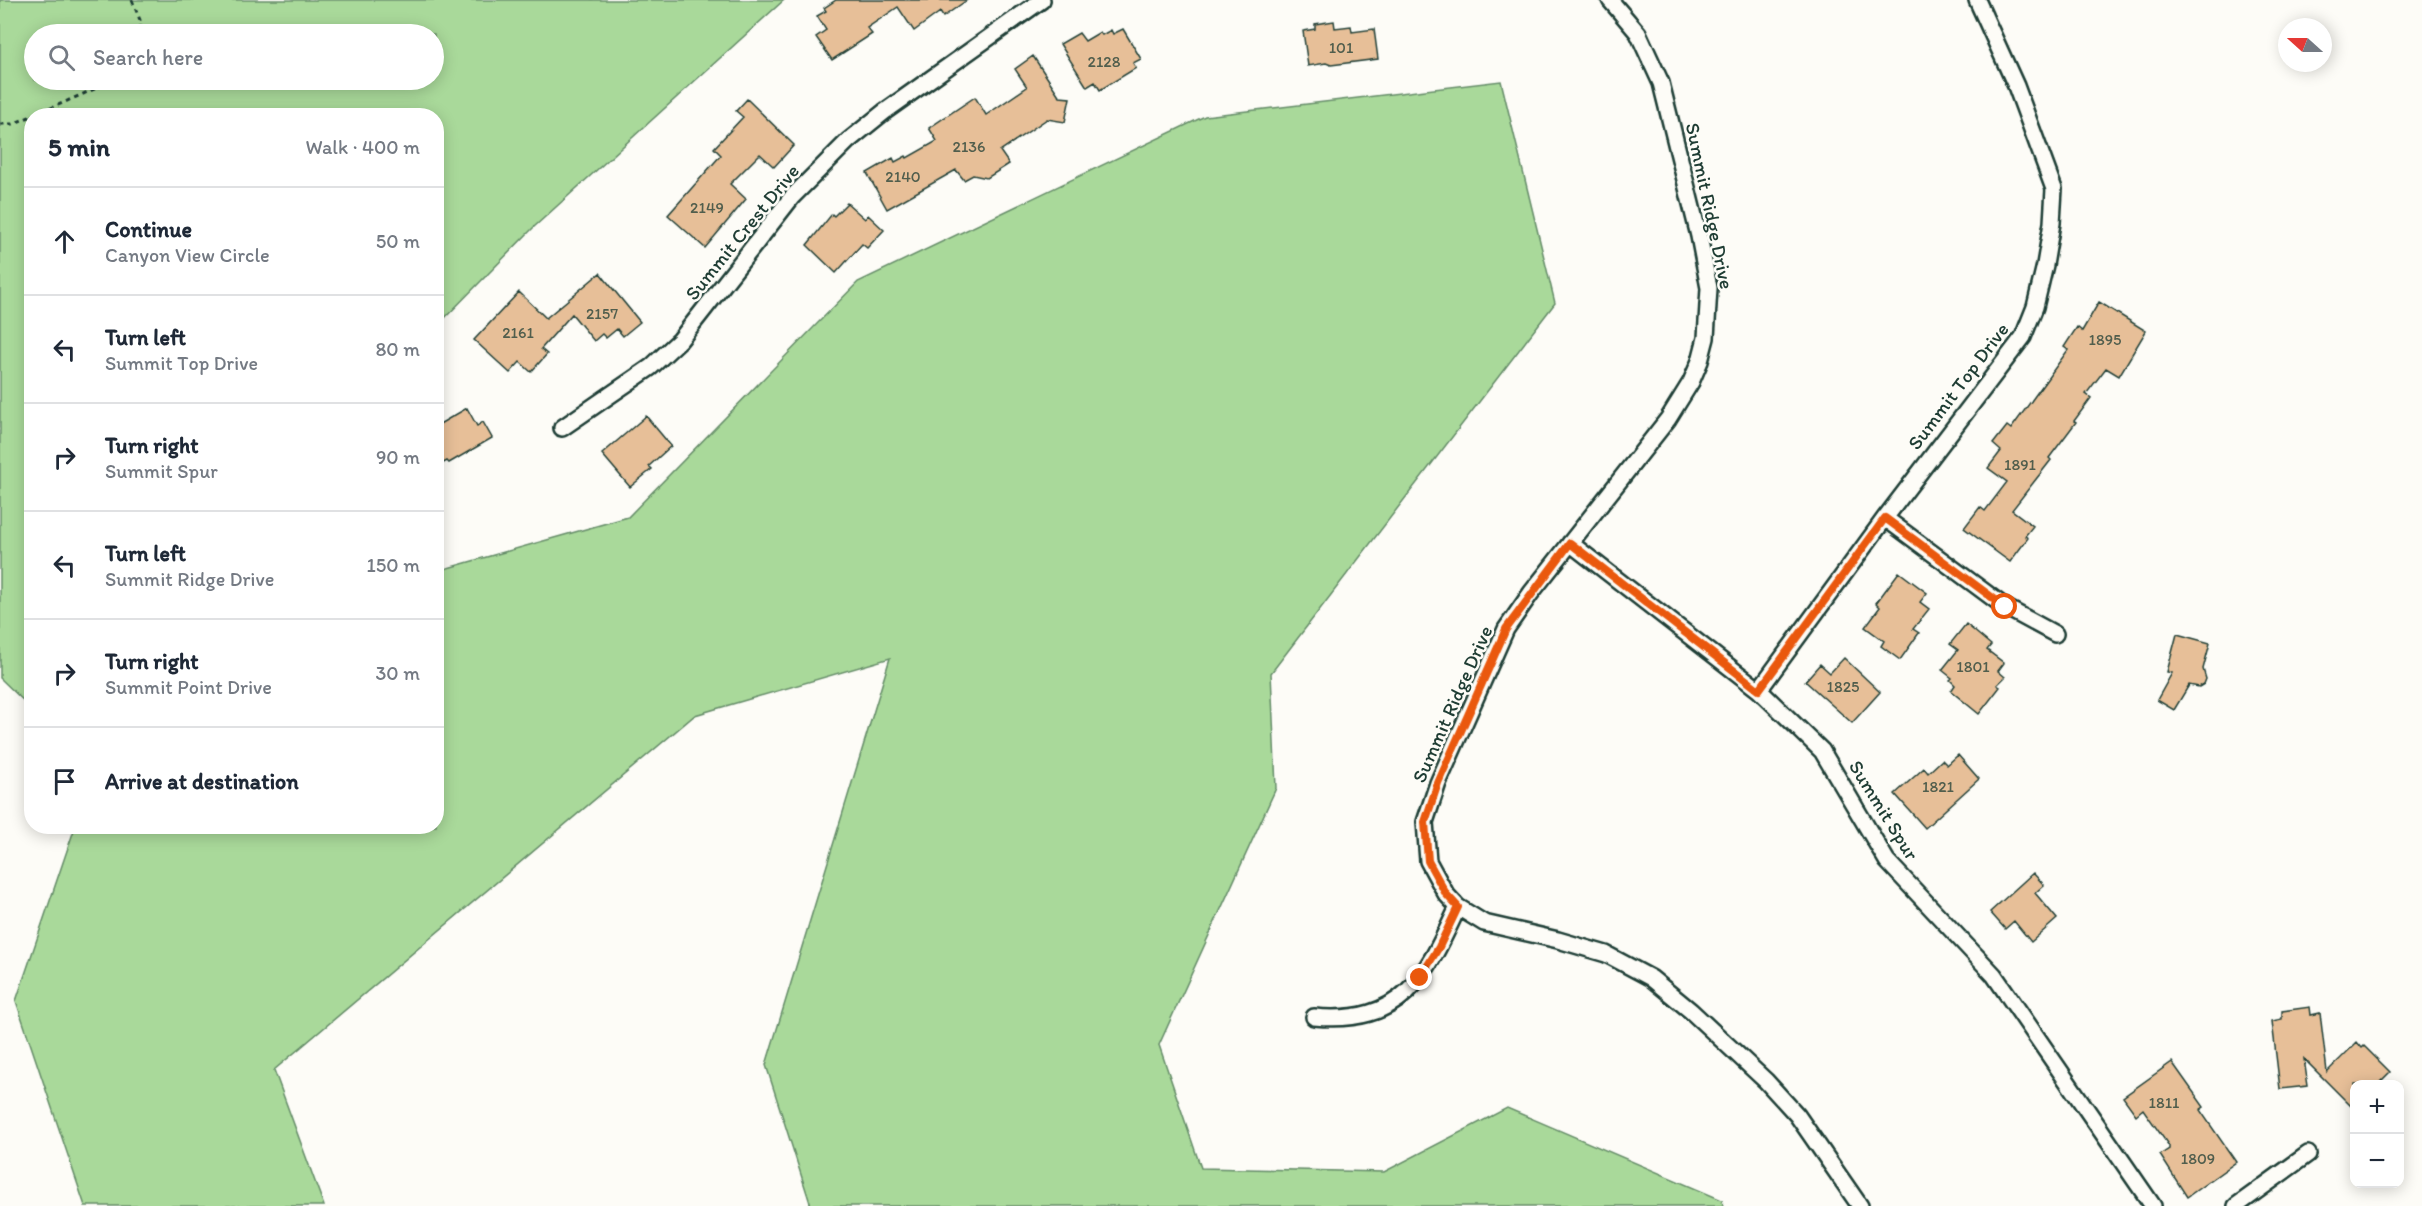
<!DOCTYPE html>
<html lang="en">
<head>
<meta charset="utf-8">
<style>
	body { margin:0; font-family:Itim,sans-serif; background:#f6f6f7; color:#1f2937 }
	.controls { position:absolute; right:18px; bottom:18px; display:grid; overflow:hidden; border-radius:12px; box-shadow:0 3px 15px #0003 }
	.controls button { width:54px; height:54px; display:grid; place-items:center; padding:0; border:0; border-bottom:2px solid #e0e1e3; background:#fff; color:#1f2937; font:30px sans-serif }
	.compass { position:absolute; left:2278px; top:18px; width:54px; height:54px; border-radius:50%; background:#fff; box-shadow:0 3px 15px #0003; rotate:291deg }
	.stop { position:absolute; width:18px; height:18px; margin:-14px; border:4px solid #ea580c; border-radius:50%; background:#fff }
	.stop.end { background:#ea580c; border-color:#fff; box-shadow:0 2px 6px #0008 }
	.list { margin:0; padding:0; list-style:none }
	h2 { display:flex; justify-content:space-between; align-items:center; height:78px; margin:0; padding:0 24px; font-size:26px }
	h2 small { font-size:20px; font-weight:400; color:#747a83 }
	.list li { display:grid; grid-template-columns:39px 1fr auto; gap:18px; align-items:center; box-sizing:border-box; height:108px; padding:0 24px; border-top:2px solid #e0e1e3 }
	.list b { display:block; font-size:22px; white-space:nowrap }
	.list p { margin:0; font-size:20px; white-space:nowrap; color:#747a83 }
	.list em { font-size:20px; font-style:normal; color:#747a83 }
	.icon { flex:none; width:33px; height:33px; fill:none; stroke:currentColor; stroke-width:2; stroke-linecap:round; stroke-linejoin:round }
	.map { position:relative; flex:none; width:2422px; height:1206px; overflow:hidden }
	.search { position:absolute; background:#fff; box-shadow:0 3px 15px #0003; left:24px; top:24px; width:420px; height:66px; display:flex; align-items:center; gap:15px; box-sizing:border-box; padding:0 21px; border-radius:33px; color:#747a83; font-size:22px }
	.panel { position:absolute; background:#fff; box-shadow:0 3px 15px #0003; left:24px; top:108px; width:420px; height:726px; border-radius:24px }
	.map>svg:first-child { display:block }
	.green { fill:#a9d99a; stroke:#648b67; stroke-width:1.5; fill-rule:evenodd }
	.building { fill:#e7bf98; stroke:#1f3d34; stroke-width:1.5 }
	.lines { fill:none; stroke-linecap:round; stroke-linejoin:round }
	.minor-casing { stroke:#1f3d34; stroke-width:20 }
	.path { stroke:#1f3d34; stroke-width:3; stroke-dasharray:4.5 4.5; stroke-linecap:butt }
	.minor { stroke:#fdfcf7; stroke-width:15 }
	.route { stroke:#ea580c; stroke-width:8 }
	.labels { text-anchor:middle; stroke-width:5; stroke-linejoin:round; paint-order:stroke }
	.number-label { font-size:16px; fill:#515e4d }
	.street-label { font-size:20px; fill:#1f3d34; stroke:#fdfcf7 }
</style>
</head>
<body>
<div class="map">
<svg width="2422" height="1206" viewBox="0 0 2422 1206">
	<rect width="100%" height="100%" fill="#fdfcf7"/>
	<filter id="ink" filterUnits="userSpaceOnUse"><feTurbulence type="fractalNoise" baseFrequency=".0167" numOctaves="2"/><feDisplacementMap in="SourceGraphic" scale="12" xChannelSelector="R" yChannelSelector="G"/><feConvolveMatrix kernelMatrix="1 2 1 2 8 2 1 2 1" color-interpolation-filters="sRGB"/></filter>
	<g filter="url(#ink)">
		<path class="green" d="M0 0H784L534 227 437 326 436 116H32L31 708 0 678ZM34 34H434V80H34Z
			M1501 81 1555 303 1271 673 1276 788 1159 1045 1201 1168 1384 1172 1507 1108 1722 1200 1723 1206H811L766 1065 890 658 695 715 274 1070 324 1206H85L16 1001 75 827 436 826 437 571 628 517 858 282 1205 116Z"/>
		<path class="building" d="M836 0H967L943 17 940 12 914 31 898 7 867 28 872 34 832 60 816 37 826 30 817 16 826 11 824 8Z
			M1334 21 1335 28 1351 26 1352 32 1374 29 1378 59 1331 65 1326 63 1308 66 1303 31 1315 29V24Z
			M1123 29 1141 59 1133 63 1136 68 1100 90 1095 82 1087 87 1060 44 1079 33 1085 41 1100 32 1102 35 1111 30 1113 34Z
			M1033 56 1060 97 1070 98 1065 122 1047 119 1000 151 1009 164 987 178 973 175 964 180 956 170 887 209 867 173 893 158 895 162 906 156 907 158 937 141 929 128 975 97 986 115 1027 87 1015 69Z
			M747 99 794 145 774 167 760 154 730 184 746 199 705 248 668 215 721 155 714 148 743 117 736 111Z
			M847 203 865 219 868 215 884 230 867 248 862 244 836 273 807 245 832 214 834 216Z
			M600 273 640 322 623 336 617 329 606 338 602 334 594 341 572 314 541 349 547 354 531 372 520 362 510 373 474 340 519 292 546 318Z
			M2099 302 2146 331 2119 376 2106 368 2086 394 2091 398 2074 421 2076 422 2049 458 2051 460 2012 510 2033 526 2025 536 2028 538 2010 562 1964 528 1980 507 1985 511 2007 482 1988 468 2001 451 1993 444 2007 426 2011 429 2068 350 2064 347 2077 327 2082 331Z
			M467 408 477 426 483 422 492 438 449 463 447 461 436 467V426Z
			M646 416 671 446 649 466 652 469 630 487 602 454Z
			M1899 572 1927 593 1920 602 1929 609 1913 629 1919 633 1900 660 1881 646 1884 641 1865 627 1880 607 1876 603Z
			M1966 624 1991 645 1987 650 2004 663 1998 671 2005 677 1997 685 2000 687 1979 714 1951 691 1955 685 1950 680 1952 678 1942 670 1958 650 1950 644Z
			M2177 634 2210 643 2203 669 2206 679 2204 684 2199 687 2189 685 2174 710 2157 700 2172 673 2167 672Z
			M1844 658 1880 692 1852 723 1805 681 1820 664 1830 673Z
			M1958 755 1979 779 1925 828 1895 794 1924 768 1928 773 1942 760 1947 765Z
			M2033 873 2044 885 2035 893 2057 919 2031 942 2014 921 2005 929 1990 912Z
			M2310 1007 2311 1015 2320 1013 2327 1072 2357 1042 2362 1048 2364 1046 2390 1072 2378 1084H2355V1110L2304 1059 2308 1086 2280 1089 2272 1021 2282 1019V1011Z
			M2172 1062 2204 1107 2200 1110 2236 1162 2187 1197 2160 1155 2169 1149V1146L2143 1109 2136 1115 2123 1097Z"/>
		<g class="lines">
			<defs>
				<path id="minor" d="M1610 0 1638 33 1661 83 1699 236 1709 288 1706 338 1700 361 1691 382 1668 419 1531 593 1506 629 1438 783 1425 822 1428 861 1446 894 1458 907 1484 923 1558 940 1606 954 1651 978 1691 1011 1766 1081 1797 1115 1860 1206
					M562 428 651 367 680 340 792 197 848 141 884 112 1042 0
					M1885 518 2005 607 2055 634
					M1570 543 1759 690 1822 751 1887 861 1994 975 2153 1206
					M1759 690 1885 518 2023 337 2035 307 2045 265 2052 223 2054 189 2016 86 1977 0
					M1314 1017C1403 1025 1425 978 1458 907
					M2236 1206 2308 1154"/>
			</defs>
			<use href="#minor" class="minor-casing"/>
			<path class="path" d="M132 0 140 20 141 34
				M33 116 115 80
				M0 124H12L32 116"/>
			<use href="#minor" class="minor"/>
		</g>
	</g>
	<g class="lines" filter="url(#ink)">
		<path class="route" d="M1420 978 1439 947 1458 907 1446 894 1428 861 1425 822 1438 783 1506 629 1570 543 1759 690 1885 518 2005 607"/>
	</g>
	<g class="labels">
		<g class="number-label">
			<text x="1341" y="53">101</text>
			<text x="1104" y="67">2128</text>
			<text x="969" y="152">2136</text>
			<text x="903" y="182">2140</text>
			<text x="707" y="213">2149</text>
			<text x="602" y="319">2157</text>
			<text x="518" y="338">2161</text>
			<text x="2105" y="345">1895</text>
			<text x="2020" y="470">1891</text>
			<text x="1973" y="672">1801</text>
			<text x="1843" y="692">1825</text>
			<text x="1938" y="792">1821</text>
			<text x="2164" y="1108">1811</text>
			<text x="2198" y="1164">1809</text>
		</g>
		<g class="street-label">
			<text transform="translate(1710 206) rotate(78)" y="7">Summit Ridge Drive</text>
			<text transform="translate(742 232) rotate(-51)" y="7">Summit Crest Drive</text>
			<text transform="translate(1958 386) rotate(-53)" y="7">Summit Top Drive</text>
			<text transform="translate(1452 704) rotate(-66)" y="7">Summit Ridge Drive</text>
			<text transform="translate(1884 810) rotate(58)" y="7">Summit Spur</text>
		</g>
	</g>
</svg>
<div class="controls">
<button>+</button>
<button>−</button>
</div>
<svg class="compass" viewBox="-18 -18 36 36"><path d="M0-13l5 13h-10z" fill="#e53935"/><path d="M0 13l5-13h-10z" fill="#747a83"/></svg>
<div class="stop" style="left:2005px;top:607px"></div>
<div class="stop end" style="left:1420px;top:978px"></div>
<div class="search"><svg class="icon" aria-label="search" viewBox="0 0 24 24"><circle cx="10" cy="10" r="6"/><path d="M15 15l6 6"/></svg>Search here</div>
<section class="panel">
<h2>5 min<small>Walk · 400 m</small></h2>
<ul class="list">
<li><svg class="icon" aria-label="ahead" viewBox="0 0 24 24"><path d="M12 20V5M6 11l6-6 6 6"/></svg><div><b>Continue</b><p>Canyon View Circle</p></div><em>50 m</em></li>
<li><svg class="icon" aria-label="left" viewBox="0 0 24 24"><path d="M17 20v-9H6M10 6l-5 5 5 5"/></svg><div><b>Turn left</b><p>Summit Top Drive</p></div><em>80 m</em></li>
<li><svg class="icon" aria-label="right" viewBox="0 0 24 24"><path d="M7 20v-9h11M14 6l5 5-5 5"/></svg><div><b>Turn right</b><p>Summit Spur</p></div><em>90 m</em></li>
<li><svg class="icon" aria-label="left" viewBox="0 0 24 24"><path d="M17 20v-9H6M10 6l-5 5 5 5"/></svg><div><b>Turn left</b><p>Summit Ridge Drive</p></div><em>150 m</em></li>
<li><svg class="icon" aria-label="right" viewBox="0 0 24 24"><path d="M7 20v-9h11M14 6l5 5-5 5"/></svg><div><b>Turn right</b><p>Summit Point Drive</p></div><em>30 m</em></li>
<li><svg class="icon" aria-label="arrive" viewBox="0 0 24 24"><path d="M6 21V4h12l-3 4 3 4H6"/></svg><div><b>Arrive at destination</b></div></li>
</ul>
</section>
</div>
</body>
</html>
